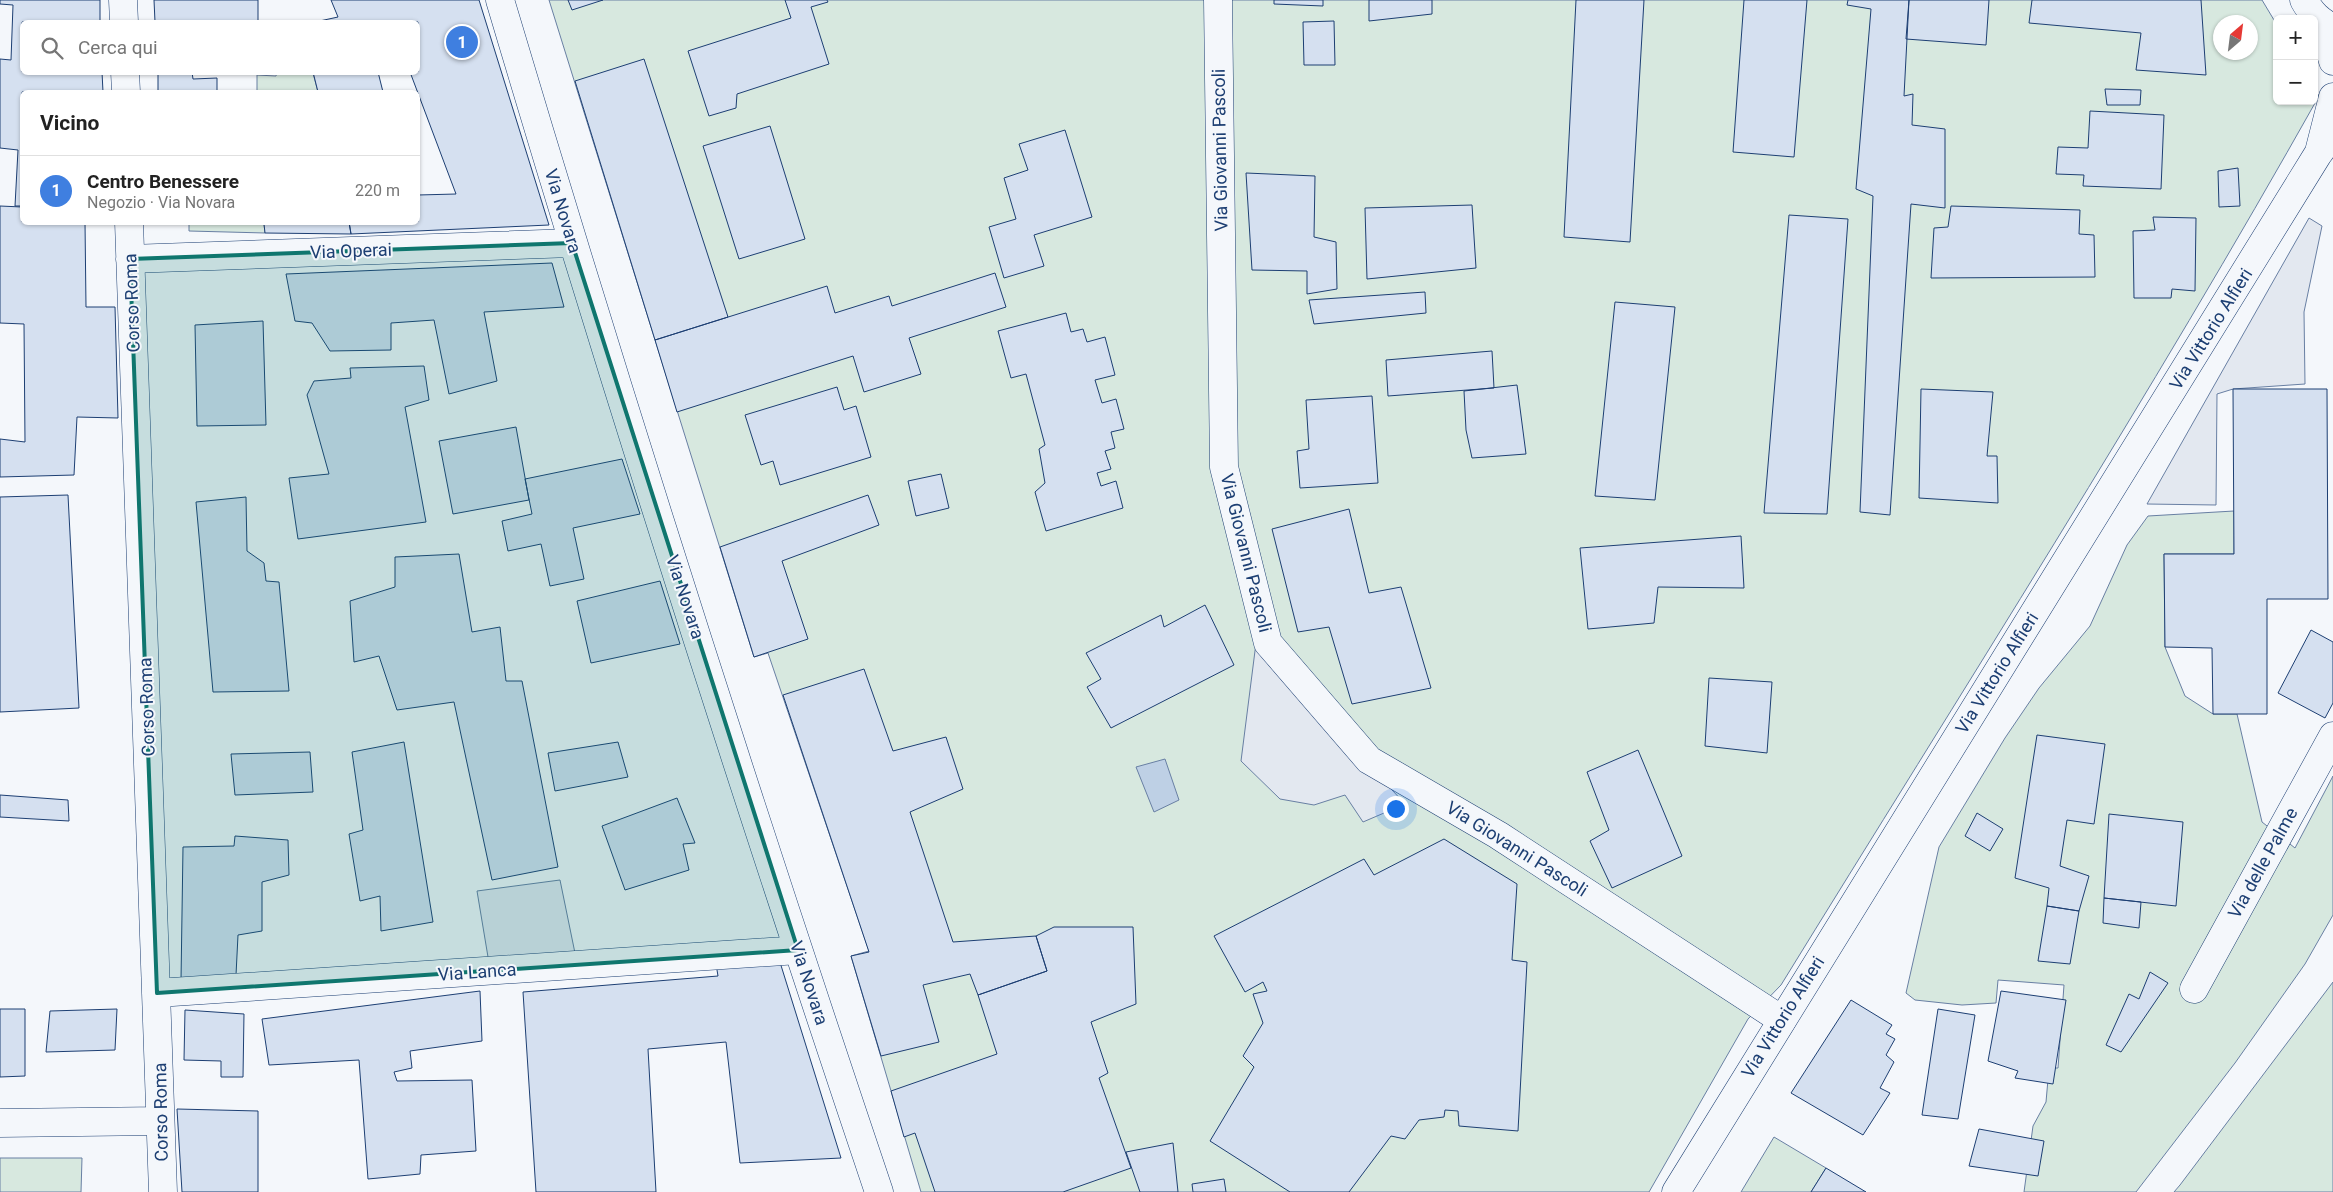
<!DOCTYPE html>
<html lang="it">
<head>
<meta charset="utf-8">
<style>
	body { margin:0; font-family:Roboto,sans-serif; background:#f6f6f6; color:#222 }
	.controls { position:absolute; right:15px; top:15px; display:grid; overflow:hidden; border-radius:8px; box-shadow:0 1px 4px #0004 }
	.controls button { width:45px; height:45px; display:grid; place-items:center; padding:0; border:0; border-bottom:1px solid #e0e0e0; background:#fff; color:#222; font:25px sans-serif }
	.compass { position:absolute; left:2213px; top:15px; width:45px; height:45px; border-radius:50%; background:#fff; box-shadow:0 1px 4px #0004; rotate:28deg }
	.you { position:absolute; left:1395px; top:808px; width:18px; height:18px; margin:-12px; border:4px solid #fff; border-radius:50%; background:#1a73e8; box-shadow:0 0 0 8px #1a73e833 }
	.badge { display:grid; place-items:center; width:32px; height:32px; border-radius:50%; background:#db2777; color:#fff; font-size:16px; font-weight:700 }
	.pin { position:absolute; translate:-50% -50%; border:2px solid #fff; box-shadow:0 1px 5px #0006 }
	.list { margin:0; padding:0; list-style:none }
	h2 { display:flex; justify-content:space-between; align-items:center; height:65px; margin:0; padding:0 20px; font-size:21px }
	h2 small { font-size:16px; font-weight:400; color:#767676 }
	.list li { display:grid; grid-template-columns:32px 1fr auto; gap:15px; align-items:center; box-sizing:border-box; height:70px; padding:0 20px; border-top:1px solid #e0e0e0 }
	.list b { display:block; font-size:19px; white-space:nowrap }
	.list p { margin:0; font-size:16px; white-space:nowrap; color:#767676 }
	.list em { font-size:16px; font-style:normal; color:#767676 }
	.icon { flex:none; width:28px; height:28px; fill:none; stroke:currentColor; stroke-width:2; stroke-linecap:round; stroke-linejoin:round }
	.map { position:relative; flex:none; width:2333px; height:1192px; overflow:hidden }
	.search { position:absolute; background:#fff; box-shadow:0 1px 4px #0004; left:20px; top:20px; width:400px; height:55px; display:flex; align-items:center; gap:12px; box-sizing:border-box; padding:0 18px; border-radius:8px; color:#767676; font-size:19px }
	.panel { position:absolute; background:#fff; box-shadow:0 1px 4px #0004; left:20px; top:90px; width:400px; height:135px; border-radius:8px }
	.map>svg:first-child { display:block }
	.green { fill:#d7e8df; stroke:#687fa3; fill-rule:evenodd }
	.parking { fill:#e3e8f0; stroke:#687fa3 }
	.water { fill:#bed0e5; stroke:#687fa3 }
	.building { fill:#d5e0f0; stroke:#1d3f73 }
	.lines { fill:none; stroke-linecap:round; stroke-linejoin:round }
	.minor-casing { stroke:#1d3f73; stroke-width:29 }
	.major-casing { stroke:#1d3f73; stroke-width:29 }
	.minor { stroke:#f4f7fb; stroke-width:28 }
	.major { stroke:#f4f7fb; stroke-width:28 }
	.marked { fill:#0f766e; fill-opacity:0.2; stroke:#0f766e; stroke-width:4; stroke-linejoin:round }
	.labels { text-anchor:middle; stroke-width:4; stroke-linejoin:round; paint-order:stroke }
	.street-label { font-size:18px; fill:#1d3f73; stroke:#f4f7fb }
</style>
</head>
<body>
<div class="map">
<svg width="2333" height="1192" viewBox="0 0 2333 1192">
	<rect width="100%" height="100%" fill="#f4f7fb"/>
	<path class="green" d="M549 0H2262L2277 25V101H2314V88L2319 96C2150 397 1962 691 1781 985L1748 1019 1649 1192H921L851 956 869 951 768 653 754 657ZM2220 22H2250V52H2220Z
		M277 72 313 73 318 92H257V75L276 76Z
		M189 223H270L264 224 265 233 189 231Z
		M2234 511V554H2164L2165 647 2185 696 2213 714H2237L2262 822 2295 848 2333 776V915L2305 964 2235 1063 2136 1192H2024L2033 1126 2046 1102 2049 1068H2058L2064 985 1998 980 1996 1003 1962 1005 1915 1000 1906 993 1939 847 2005 738 2039 688 2090 626 2127 545 2148 516Z
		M2333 982V1192H2174L2180 1185Z
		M1774 1137 1826 1168 1811 1192H1741Z
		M0 1158H82L81 1192H0Z"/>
	<path class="parking" d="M2309 218 2322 226 2304 312 2305 384 2233 389 2217 394 2216 505 2147 504Z
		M1256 643 1405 804 1363 822 1345 795 1314 805 1280 799 1241 761Z
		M560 880 576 958 490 969 477 891Z"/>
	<path class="water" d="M1165 759 1179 800 1154 812 1136 767Z"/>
	<path class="building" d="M0 0H100V22H22V72H102L103 92H22V206H15L18 150 0 148V59L11 60 13 5 0 4Z
		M154 0H258V22H155Z
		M331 0H479L549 225 351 234 349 222H418V195L456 194 410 72H418V22H315L338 17Z
		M568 0H603L572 10Z
		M785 0H827L828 2 811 7 829 64 737 94 736 108 709 116 688 51 791 18Z
		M1274 0H1323V6L1274 4Z
		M1369 0H1432V14L1369 21Z
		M1576 0H1644L1630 242 1564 237Z
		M1744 0H1807L1794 157 1733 152Z
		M1848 0H1909L1904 96 1913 94 1912 125 1945 129V208L1911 204 1890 515 1860 512 1873 196 1856 189 1871 9 1847 5Z
		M1909 0H1989L1986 45 1906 39Z
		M2032 0H2201L2206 75 2136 70 2141 33 2029 23Z
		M1334 21 1335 65H1304L1303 22Z
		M644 59 728 317 655 340 575 81Z
		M158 72H192L193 79 217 78V92H158Z
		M313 72H378L383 92H318Z
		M2105 89 2141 90 2140 105H2107Z
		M2090 111 2164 115 2161 189 2083 186 2084 175 2056 174 2058 147 2088 148Z
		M770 126 805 239 739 259 703 146Z
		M1065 130 1092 217 1034 235 1044 266 1004 278 989 227 1016 219 1004 178 1028 170 1019 144Z
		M2238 168 2240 206 2219 207 2218 171Z
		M1246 173 1315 176 1314 237 1336 242 1337 289 1307 294V271L1252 270Z
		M1472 205 1476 268 1367 279 1365 208Z
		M0 206 22 207V222H85L86 307H115L118 418 77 417 74 475 0 477V439L25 442 24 324 0 323Z
		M1951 206 2080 210 2079 234 2094 235 2095 277 1931 278 1934 228 1948 227Z
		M1789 215 1848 219 1827 514 1764 513Z
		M2153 217 2196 218 2195 291 2172 289 2171 298H2134L2133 231 2155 230Z
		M270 222H349L351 234 265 233 264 224Z
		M552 263 564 307 484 312 497 381 449 394 434 320 391 323V350L330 351 312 323 295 321 286 274Z
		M995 273 1006 307 909 338 921 374 864 392 853 356 677 412 655 340 827 286 835 313 889 296 892 306Z
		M1425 292 1426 313 1314 324 1309 300Z
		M1615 302 1675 307 1655 500 1595 496Z
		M1066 313 1071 332 1083 329 1087 342 1105 337 1115 375 1095 380 1102 403 1116 399 1124 429 1111 432 1115 448 1105 451 1111 469 1097 473 1101 486 1116 481 1123 508 1046 531 1035 492 1045 483 1039 449 1045 445 1026 374 1011 378 998 331Z
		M263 321 266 425 197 426 195 325Z
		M1492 351 1494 388 1388 396 1386 360Z
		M424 366 429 400 405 407 426 522 298 539 289 478 329 474 307 395 314 381 351 378 350 368Z
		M1517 385 1526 454 1472 458 1466 430 1464 391Z
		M837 387 844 410 856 406 871 457 780 485 773 461 761 465 745 415Z
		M1921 389 1993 392 1987 456H1997L1998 503 1919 498Z
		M2233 389H2327L2328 599H2267V714H2213L2212 648 2165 647 2164 554H2234Z
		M1372 396 1378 483 1300 488 1297 451 1309 449 1306 400Z
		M516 427 529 500 453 514 439 441Z
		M622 459 640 514 573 528 584 579 550 586 541 544 508 551 502 521 532 514 525 479Z
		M941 474 949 508 916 516 908 481Z
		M68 495 79 708 0 712V497Z
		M868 495 879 525 782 561 808 639 754 657 720 547Z
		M246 497 247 551 264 563 266 581 279 582 289 691 213 692 196 502Z
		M1349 509 1369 593 1401 587 1431 688 1352 704 1329 627 1298 632 1272 529Z
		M1741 536 1744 588 1658 587 1654 623 1588 629 1580 548Z
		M459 554 472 632 500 627 506 681H522L558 867 492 880 454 702 397 710 379 656 354 662 350 601 395 587V557Z
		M660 581 680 644 591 663 577 601Z
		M1205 605 1234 665 1111 728 1087 687 1101 679 1086 653 1161 615 1164 627Z
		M2311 630 2333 642V703L2325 718 2278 693Z
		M864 669 893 751 946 737 963 789 910 812 953 942 1036 936 1047 971 978 995 970 974 923 985 939 1042 881 1056 851 956 869 952 783 695Z
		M1709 678 1772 682 1767 753 1705 746Z
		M2037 735 2105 744 2094 824 2067 820 2060 866 2089 876 2079 911 2047 906 2049 888 2015 878Z
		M404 742 433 922 381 931 380 896 360 901 349 834 363 830 352 752Z
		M618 742 628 777 555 791 548 753Z
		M1638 750 1682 856 1612 888 1590 841 1609 830 1587 772Z
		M310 752 313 792 235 795 231 754Z
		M0 795 68 800 69 821 0 817Z
		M677 798 695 843 683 844 689 870 625 890 602 826Z
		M1977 813 2003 829 1990 851 1965 836Z
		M2109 814 2183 822 2176 906 2104 898Z
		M235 836 288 840 289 875 262 882V931L238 935 236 975 181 980 183 847 234 846Z
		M1444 839 1517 884 1512 960 1527 962 1518 1131 1459 1126 1458 1111 1445 1110 1444 1117 1419 1120 1405 1139 1391 1136 1349 1192H1290L1210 1141 1254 1067 1243 1056 1263 1023 1253 994 1267 991 1263 982 1245 992 1214 936 1364 859 1374 875Z
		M2104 898 2141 902 2139 928 2103 923Z
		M2047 906 2079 911 2070 964 2038 961Z
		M1054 927H1133L1136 1004 1091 1022 1108 1073 1099 1078 1131 1168 1063 1192H935L915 1133 904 1137 891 1091 997 1054 978 995 1047 971 1036 936Z
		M779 959 841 1158 740 1163 726 1042 648 1049 656 1192H536L523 992 718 976 716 964Z
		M2150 972 2168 983 2121 1052 2106 1045 2129 994 2139 999Z
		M480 991 482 1041 410 1051 412 1068 394 1072 397 1081 472 1080 476 1151 421 1155 420 1174 368 1179 359 1060 269 1065 262 1019Z
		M2001 991 2066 1000 2053 1084 2015 1078 2018 1071 1988 1061Z
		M1851 1000 1892 1025 1886 1034 1895 1039 1886 1055 1894 1062 1880 1088 1890 1093 1863 1135 1791 1093Z
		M0 1009H25V1076L0 1077Z
		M117 1009 115 1050 46 1052 50 1011Z
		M1938 1009 1975 1015 1958 1119 1922 1115Z
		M185 1010 244 1014 243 1077H221V1061L184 1060Z
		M177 1109 258 1111V1192H182Z
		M1979 1129 2044 1141 2038 1176 1969 1166Z
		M1173 1143 1178 1192H1140L1126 1152Z
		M1826 1168 1866 1192H1811Z
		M1224 1179 1226 1192H1193L1192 1184Z"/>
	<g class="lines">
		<defs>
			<path id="minor" d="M123 0 124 22
				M500 0C619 400 746 797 879 1192
				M1218 0 1224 467 1268 643 1369 760 1498 835 1782 1020
				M125 72 126 92
				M129 222 163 1192
				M130 259 572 243
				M2194 989 2333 736
				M157 993 798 950
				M0 1123 160 1121"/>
			<path id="major" d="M2304 0C2311 13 2319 21 2333 28
				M2322 23 2333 61
				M2319 152 2333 97
				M1676 1192 2318 154 2333 134"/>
		</defs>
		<use href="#minor" class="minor-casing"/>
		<use href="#major" class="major-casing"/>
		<use href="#minor" class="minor"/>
		<use href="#major" class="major"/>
	</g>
	<path class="marked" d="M572 243 798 950 157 993 130 259Z"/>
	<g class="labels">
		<g class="street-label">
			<text transform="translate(1220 150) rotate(-91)" y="6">Via Giovanni Pascoli</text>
			<text transform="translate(563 211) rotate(73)" y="6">Via Novara</text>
			<text transform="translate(351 251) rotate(-2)" y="6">Via Operai</text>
			<text transform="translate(132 303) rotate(-92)" y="6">Corso Roma</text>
			<text transform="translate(2211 329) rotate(-58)" y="6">Via Vittorio Alfieri</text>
			<text transform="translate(1246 553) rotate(76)" y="6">Via Giovanni Pascoli</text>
			<text transform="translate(685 597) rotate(72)" y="6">Via Novara</text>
			<text transform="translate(1997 673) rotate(-58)" y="6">Via Vittorio Alfieri</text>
			<text transform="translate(147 707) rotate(-92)" y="6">Corso Roma</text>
			<text transform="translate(1517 849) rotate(32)" y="6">Via Giovanni Pascoli</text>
			<text transform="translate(2263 863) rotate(-61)" y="6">Via delle Palme</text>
			<text transform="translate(477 972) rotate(-4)" y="6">Via Lanca</text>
			<text transform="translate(809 983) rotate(72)" y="6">Via Novara</text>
			<text transform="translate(1783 1017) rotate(-58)" y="6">Via Vittorio Alfieri</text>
			<text transform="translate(161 1112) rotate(-91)" y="6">Corso Roma</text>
		</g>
	</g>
</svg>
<div class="controls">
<button>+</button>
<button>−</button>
</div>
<svg class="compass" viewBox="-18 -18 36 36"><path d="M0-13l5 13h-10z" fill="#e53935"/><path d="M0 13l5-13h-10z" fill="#767676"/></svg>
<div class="you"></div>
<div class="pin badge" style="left:462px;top:42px;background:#3f7fe0">1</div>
<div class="search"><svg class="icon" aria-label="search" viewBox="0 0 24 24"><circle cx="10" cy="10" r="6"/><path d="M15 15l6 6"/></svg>Cerca qui</div>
<section class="panel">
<h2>Vicino<small></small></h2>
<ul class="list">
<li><span class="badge" style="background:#3f7fe0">1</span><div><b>Centro Benessere</b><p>Negozio · Via Novara</p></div><em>220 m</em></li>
</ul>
</section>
</div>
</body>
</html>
